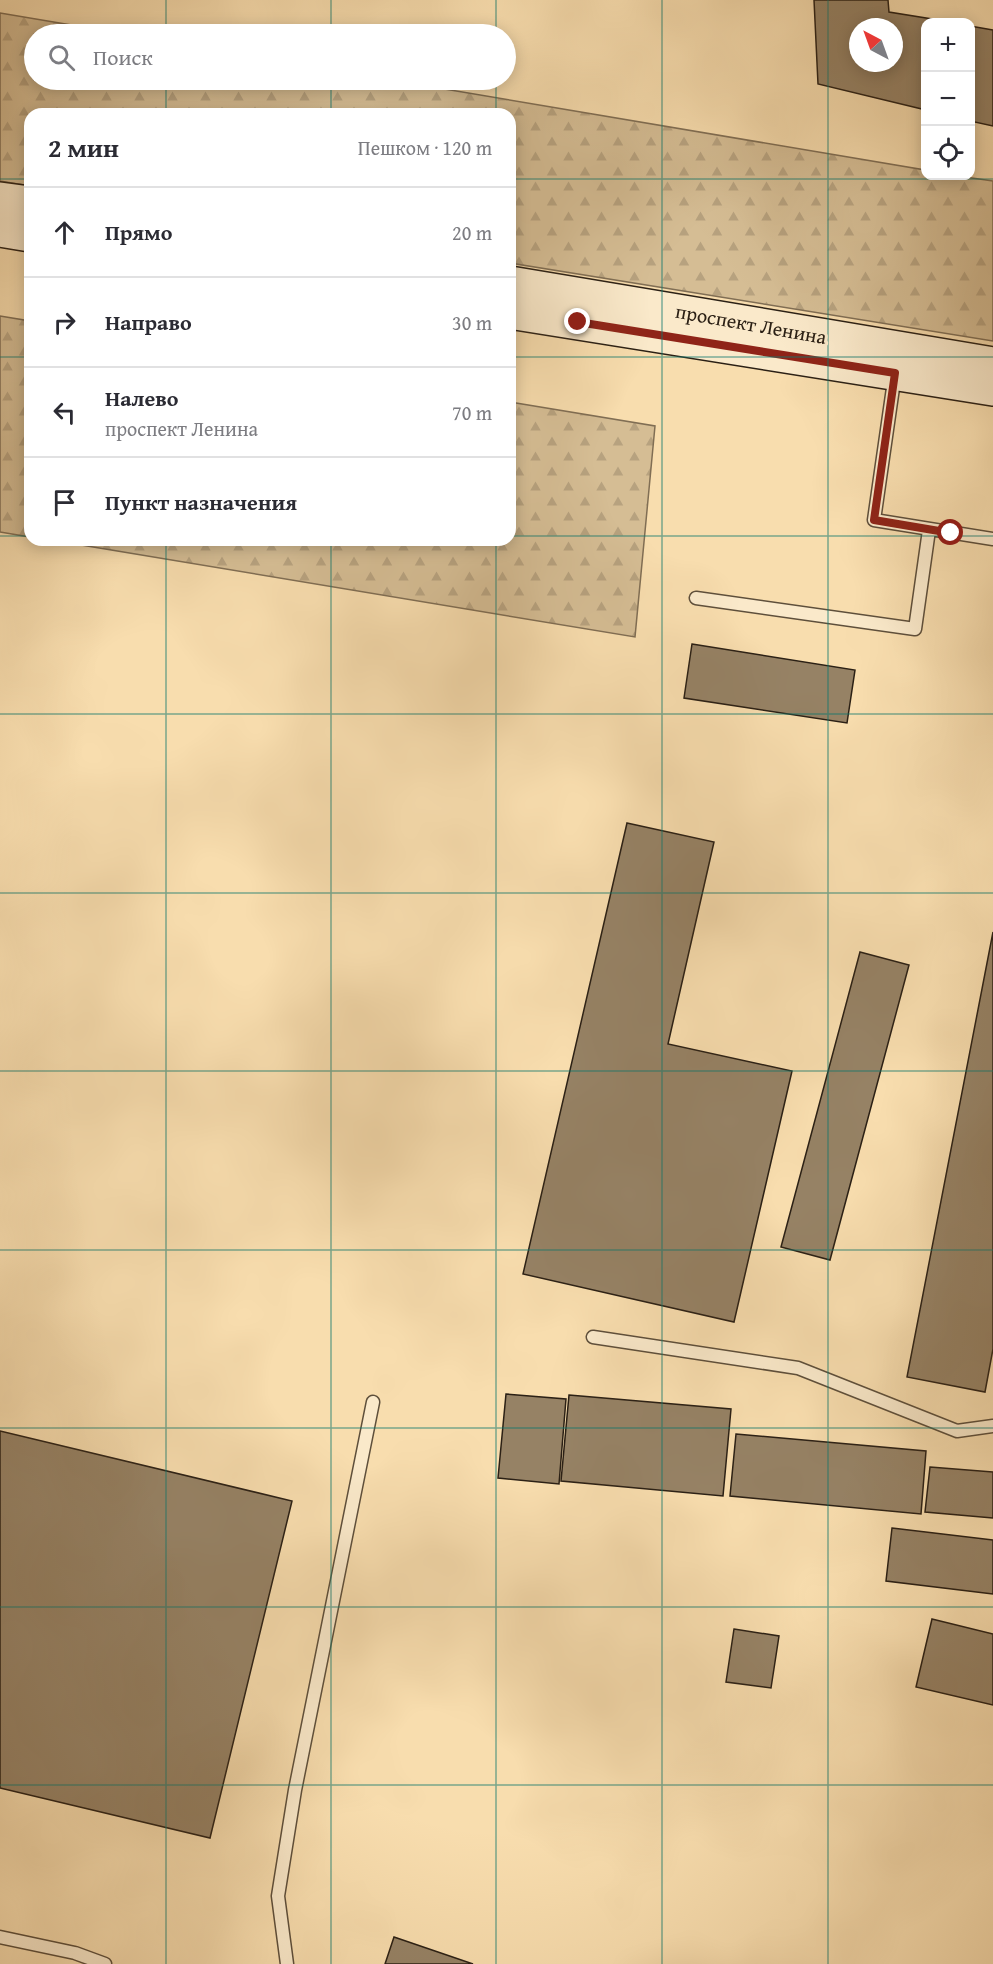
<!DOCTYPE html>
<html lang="ru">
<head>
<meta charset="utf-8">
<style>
	body { margin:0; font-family:"Gentium Book Plus",serif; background:#f7f7f7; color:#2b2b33 }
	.controls { position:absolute; right:18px; top:18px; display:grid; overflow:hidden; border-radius:12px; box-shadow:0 3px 15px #0003 }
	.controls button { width:54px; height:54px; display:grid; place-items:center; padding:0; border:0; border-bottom:2px solid #e1e1e2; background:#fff; color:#2b2b33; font:30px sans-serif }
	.compass { position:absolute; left:849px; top:18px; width:54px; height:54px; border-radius:50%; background:#fff; box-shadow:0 3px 15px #0003; rotate:319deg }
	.stop { position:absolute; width:18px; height:18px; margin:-14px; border:4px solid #8f2418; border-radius:50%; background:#fff }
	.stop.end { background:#8f2418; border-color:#fff; box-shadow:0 2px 6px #0008 }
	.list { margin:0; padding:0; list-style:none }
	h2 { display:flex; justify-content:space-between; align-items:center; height:78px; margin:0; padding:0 24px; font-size:26px }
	h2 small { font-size:20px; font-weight:400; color:#7c7c81 }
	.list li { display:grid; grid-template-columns:39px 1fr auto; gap:18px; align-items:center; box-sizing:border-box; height:90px; padding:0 24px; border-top:2px solid #e1e1e2 }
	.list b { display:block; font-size:22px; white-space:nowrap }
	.list p { margin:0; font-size:20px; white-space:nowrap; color:#7c7c81 }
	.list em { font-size:20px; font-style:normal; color:#7c7c81 }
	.icon { flex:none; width:33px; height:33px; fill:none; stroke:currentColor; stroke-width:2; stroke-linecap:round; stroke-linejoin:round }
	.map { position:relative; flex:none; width:993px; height:1964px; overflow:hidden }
	.search { position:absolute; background:#fff; box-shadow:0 3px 15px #0003; left:24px; top:24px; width:492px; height:66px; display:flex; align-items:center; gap:15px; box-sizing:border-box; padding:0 21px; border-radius:33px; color:#7c7c81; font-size:22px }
	.panel { position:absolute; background:#fff; box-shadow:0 3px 15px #0003; left:24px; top:108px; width:492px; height:438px; border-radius:18px }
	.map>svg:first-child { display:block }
	.forest { fill:url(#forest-firs); stroke:#806e54; stroke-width:1.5 }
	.building { fill:#968265; stroke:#2b2015; stroke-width:1.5; fill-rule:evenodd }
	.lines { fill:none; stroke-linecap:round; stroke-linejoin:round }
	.service-casing { stroke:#5e4f3b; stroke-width:15 }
	.secondary-casing { stroke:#2b2015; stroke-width:36 }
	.service { stroke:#fae9ca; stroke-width:12 }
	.secondary { stroke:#fae9ca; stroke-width:33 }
	.route { stroke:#8f2418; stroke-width:8 }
	.grid { fill:none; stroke:#0f766e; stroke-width:1.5; stroke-opacity:0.55 }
	.labels { text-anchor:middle; stroke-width:6; stroke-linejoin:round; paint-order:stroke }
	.street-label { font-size:20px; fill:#2b2015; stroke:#fae9ca }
</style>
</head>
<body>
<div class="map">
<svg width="993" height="1964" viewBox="0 0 993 1964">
	<defs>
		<pattern id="forest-firs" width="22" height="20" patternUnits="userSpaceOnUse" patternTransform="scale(1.5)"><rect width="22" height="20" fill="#d5bd94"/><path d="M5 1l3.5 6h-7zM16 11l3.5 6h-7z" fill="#b7a27f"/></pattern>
	</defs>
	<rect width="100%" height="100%" fill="#f8ddae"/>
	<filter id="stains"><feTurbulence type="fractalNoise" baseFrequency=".00333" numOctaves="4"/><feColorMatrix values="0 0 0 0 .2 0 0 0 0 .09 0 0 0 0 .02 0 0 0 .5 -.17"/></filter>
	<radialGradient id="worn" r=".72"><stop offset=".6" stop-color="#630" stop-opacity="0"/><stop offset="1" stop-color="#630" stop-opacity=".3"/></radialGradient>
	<path class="forest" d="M0 13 125 34H34V80H391L925 170 926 176H958L993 181V341L510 263V114H30V186L0 181Z
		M0 316 30 321V537L0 532Z
		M510 402 655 426 635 637 51 540H510Z"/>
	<path class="building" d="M814 0H888L889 12 951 22H926V110L818 84ZM858 27H894V63H858Z
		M970 26 993 30V126L970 121Z
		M692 644 855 670 847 723 684 698Z
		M627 823 714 842 668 1044 792 1071 734 1322 523 1274Z
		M993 932V1349L985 1392 907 1377Z
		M860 952 909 965 830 1260 781 1247Z
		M506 1394 566 1399 559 1484 498 1478Z
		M569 1395 731 1409 723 1496 561 1481Z
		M0 1431 292 1501 210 1838 0 1788Z
		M736 1434 926 1451 921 1514 730 1496Z
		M930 1467 993 1472V1518L925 1512Z
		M892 1528 993 1540V1594L886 1581Z
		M932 1619 993 1634V1705L916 1687Z
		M734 1629 779 1636 771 1688 726 1682Z
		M394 1937 473 1964H385Z"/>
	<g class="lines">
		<defs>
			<path id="service" d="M895 374 874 520 993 539
				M696 598 915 629 929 530
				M593 1337 798 1368 957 1431 993 1426
				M0 1937 75 1953 105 1964
				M287 1964 278 1896 295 1790 373 1402"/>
			<path id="secondary" d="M0 199 30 203
				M0 230 30 235
				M510 283 993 364
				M510 312 993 389"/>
		</defs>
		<use href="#service" class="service-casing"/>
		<use href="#secondary" class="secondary-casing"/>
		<use href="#service" class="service"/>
		<use href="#secondary" class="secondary"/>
	</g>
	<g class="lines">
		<path class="route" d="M578 322 895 373 874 520 951 533"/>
	</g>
	<path class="grid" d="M166 0V34M331 0V34M496 0V34M662 0V1964M828 0V1964M166 80V114M331 80V114M496 80V114M0 179H30M510 179H993M0 357H30M510 357H993M0 536H30M510 536H993M166 540V1964M331 540V1964M496 540V1964M0 714H993M0 893H993M0 1071H993M0 1250H993M0 1428H993M0 1607H993M0 1785H993"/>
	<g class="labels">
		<g class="street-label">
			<text transform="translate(751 324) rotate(10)" y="7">проспект Ленина</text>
		</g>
	</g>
	<rect width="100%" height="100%" filter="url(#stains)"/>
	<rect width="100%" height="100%" fill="url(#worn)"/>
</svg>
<div class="controls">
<button>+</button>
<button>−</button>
<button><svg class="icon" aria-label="locate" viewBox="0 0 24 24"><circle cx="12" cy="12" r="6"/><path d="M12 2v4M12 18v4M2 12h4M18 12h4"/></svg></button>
</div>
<svg class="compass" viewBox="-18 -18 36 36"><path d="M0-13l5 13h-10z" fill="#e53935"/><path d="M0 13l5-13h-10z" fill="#7c7c81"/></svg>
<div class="stop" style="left:951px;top:533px"></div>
<div class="stop end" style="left:578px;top:322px"></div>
<div class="search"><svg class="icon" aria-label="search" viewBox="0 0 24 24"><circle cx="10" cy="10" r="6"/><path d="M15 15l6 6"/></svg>Поиск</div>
<section class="panel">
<h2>2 мин<small>Пешком · 120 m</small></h2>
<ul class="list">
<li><svg class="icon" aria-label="ahead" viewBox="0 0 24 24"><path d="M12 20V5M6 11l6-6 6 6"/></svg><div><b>Прямо</b></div><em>20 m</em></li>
<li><svg class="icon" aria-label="right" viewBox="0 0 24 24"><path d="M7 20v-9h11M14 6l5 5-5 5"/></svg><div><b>Направо</b></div><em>30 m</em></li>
<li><svg class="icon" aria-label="left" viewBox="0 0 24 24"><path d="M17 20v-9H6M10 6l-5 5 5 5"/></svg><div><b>Налево</b><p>проспект Ленина</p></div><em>70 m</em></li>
<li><svg class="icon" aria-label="arrive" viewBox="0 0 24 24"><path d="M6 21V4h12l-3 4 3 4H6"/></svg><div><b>Пункт назначения</b></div></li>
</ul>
</section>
</div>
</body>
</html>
